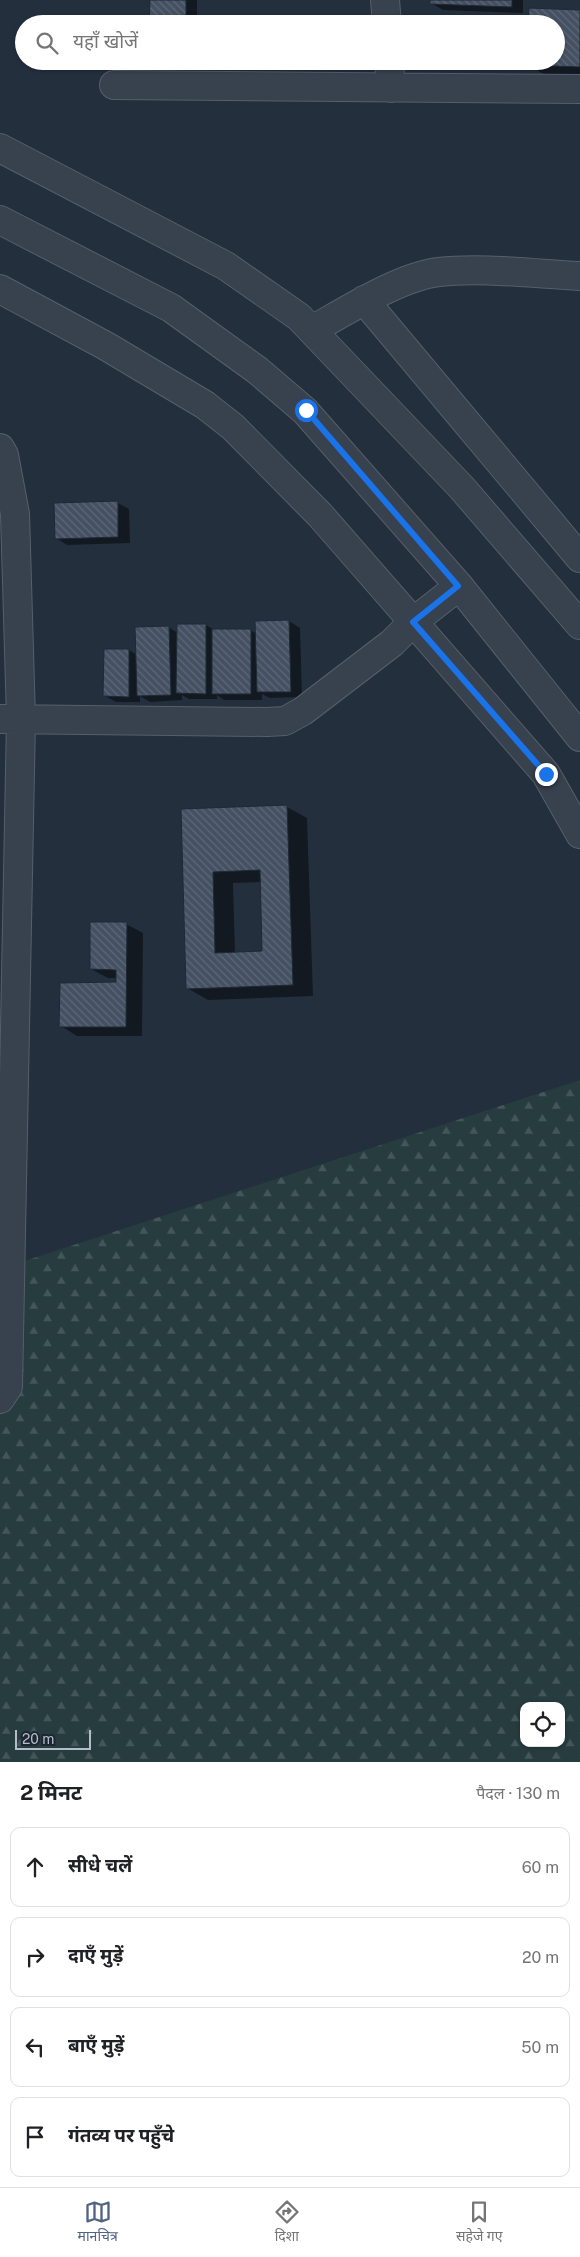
<!DOCTYPE html>
<html lang="hi">
<head>
<meta charset="utf-8">
<style>
	body { margin:0; font-family:"Public Sans","Noto Sans Devanagari",sans-serif; background:#f2f2f2; color:#202124 }
	.controls { position:absolute; right:15px; bottom:15px; display:grid; overflow:hidden; border-radius:10px; box-shadow:0 1px 4px #0004 }
	.controls button { width:45px; height:45px; display:grid; place-items:center; padding:0; border:0; border-bottom:1px solid #e0e0e0; background:#fff; color:#202124; font:25px sans-serif }
	.scale { position:absolute; left:15px; bottom:12px; width:76px; box-sizing:border-box; padding-left:5px; border:2px solid #b4bcc9; border-top:0; font-size:14px; line-height:18px; white-space:nowrap; color:#b4bcc9; -webkit-text-stroke:4px #1d2633; paint-order:stroke }
	.stop { position:absolute; width:15px; height:15px; margin:-11px; border:4px solid #1a73e8; border-radius:50%; background:#fff }
	.stop.end { background:#1a73e8; border-color:#fff; box-shadow:0 1px 5px #0008 }
	.list { margin:0; padding:0; list-style:none }
	h2 { display:flex; justify-content:space-between; align-items:center; height:65px; margin:0; padding:0 20px; font-size:21px }
	h2 small { font-size:16px; font-weight:400; color:#757577 }
	.list li { display:grid; grid-template-columns:32px 1fr auto; gap:15px; align-items:center; box-sizing:border-box; height:80px; margin:0 10px 10px; padding:0 10px; border:1px solid #e0e0e0; border-radius:10px }
	.list b { display:block; font-size:19px; white-space:nowrap }
	.list em { font-size:16px; font-style:normal; color:#757577 }
	.icon { flex:none; width:28px; height:28px; fill:none; stroke:currentColor; stroke-width:2; stroke-linecap:round; stroke-linejoin:round }
	.map { position:relative; flex:none; width:580px; height:1762px; overflow:hidden }
	.search { position:absolute; background:#fff; box-shadow:0 1px 4px #0004; left:15px; right:15px; top:15px; height:55px; display:flex; align-items:center; gap:12px; box-sizing:border-box; padding:0 18px; border-radius:28px; color:#757577; font-size:19px }
	.sheet { height:425px; background:#fff }
	nav { display:flex; justify-content:space-around; align-items:center; box-sizing:border-box; height:70px; border-top:1px solid #e0e0e0; background:#fff; font-size:14px; color:#757577 }
	nav a { display:grid; justify-items:center; gap:2px }
	nav .on { color:#506383 }
	.map>svg:first-child { display:block }
	.forest { fill:url(#forest-firs); fill-rule:evenodd }
	.shadow { fill:#0007; fill-rule:evenodd }
	.building { fill:url(#building-back-hatch); stroke:#1f2835; fill-rule:evenodd }
	.lines { fill:none; stroke-linecap:round; stroke-linejoin:round }
	.minor-casing { stroke:#565f6c; stroke-width:30 }
	.minor { stroke:#38414e; stroke-width:28 }
	.route { stroke:#1a73e8; stroke-width:6 }
</style>
</head>
<body>
<div class="map">
<svg width="580" height="1762" viewBox="0 0 580 1762">
	<defs>
		<pattern id="forest-firs" width="22" height="20" patternUnits="userSpaceOnUse" patternTransform="scale(1.25)"><rect width="22" height="20" fill="#263c3f"/><path d="M5 1l3.5 6h-7zM16 11l3.5 6h-7z" fill="#435659"/></pattern>
		<pattern id="building-back-hatch" width="6" height="6" patternUnits="userSpaceOnUse" patternTransform="scale(1.25)"><rect width="6" height="6" fill="#455162"/><path d="M-1 5l2 2M0 0l6 6M5-1l2 2" fill="none" stroke="#5d6877"/></pattern>
	</defs>
	<rect width="100%" height="100%" fill="#242f3e"/>
	<path class="forest" d="M580 1080V1762H0V1269ZM524 1706H561V1743H524Z"/>
	<path class="shadow" d="M151 0H197V24H151Z
		M431 0H523V13L443 10 431 3Z
		M580 11V76L544 74 527 65 556 61V24Z
		M118 503 129 509 130 543 67 545 56 538Z
		M289 621 300 628 302 697 270 698 262 694V700H224L217 695V699H189L182 695V700L150 702 140 696V702H116L105 696 129 650 137 655 168 627 178 633 206 625 214 630H250L257 634Z
		M287 807 307 818 313 996 208 1000 187 988 182 810ZM261 882 263 952 235 954 233 883Z
		M126 924 143 933 142 1036H77L61 1026 117 984V978H108L91 969Z"/>
	<path class="building" d="M150 0H186V24H149Z
		M430 0H512V7L430 4Z
		M529 8 580 10V67L526 65V61H556V24H528Z
		M118 501V537L55 539 54 503Z
		M289 620 291 692H257L255 621Z
		M177 624H206V694L176 693Z
		M169 626 171 695 137 696 135 627Z
		M212 629H251V694H212Z
		M104 649H129V697L103 696Z
		M287 805 293 985 186 989 181 809ZM260 870 262 951 215 953 213 872Z
		M90 922H127L126 1027H59L60 983 116 982V970L90 969Z"/>
	<g class="lines">
		<defs>
			<path id="minor" d="M385 0 387 24
				M389 61 391 88
				M114 85 580 89
				M0 148 226 266 299 317 462 488 580 625
				M0 220 171 308 257 370 305 411 459 586 580 737
				M0 289 106 346 205 405 233 427 320 515 546 774 580 834
				M364 300 580 558
				M312 330C346 311 401 276 439 272 481 267 537 274 580 276
				M0 448 4 455 15 514 21 719 8 1387 0 1399
				M0 719 267 722 285 721 303 711 392 643 413 622 459 586"/>
		</defs>
		<use href="#minor" class="minor-casing"/>
		<use href="#minor" class="minor"/>
	</g>
	<g class="lines">
		<path class="route" d="M306 410 458 586 413 622 546 774"/>
	</g>
</svg>
<div class="controls">
<button><svg class="icon" aria-label="locate" viewBox="0 0 24 24"><circle cx="12" cy="12" r="6"/><path d="M12 2v4M12 18v4M2 12h4M18 12h4"/></svg></button>
</div>
<div class="scale">20 m</div>
<div class="stop" style="left:306px;top:410px"></div>
<div class="stop end" style="left:546px;top:774px"></div>
<div class="search"><svg class="icon" aria-label="search" viewBox="0 0 24 24"><circle cx="10" cy="10" r="6"/><path d="M15 15l6 6"/></svg>यहाँ खोजें</div>
</div>
<section class="sheet">
<h2>2 मिनट<small>पैदल · 130 m</small></h2>
<ul class="list">
<li><svg class="icon" aria-label="ahead" viewBox="0 0 24 24"><path d="M12 20V5M6 11l6-6 6 6"/></svg><div><b>सीधे चलें</b></div><em>60 m</em></li>
<li><svg class="icon" aria-label="right" viewBox="0 0 24 24"><path d="M7 20v-9h11M14 6l5 5-5 5"/></svg><div><b>दाएँ मुड़ें</b></div><em>20 m</em></li>
<li><svg class="icon" aria-label="left" viewBox="0 0 24 24"><path d="M17 20v-9H6M10 6l-5 5 5 5"/></svg><div><b>बाएँ मुड़ें</b></div><em>50 m</em></li>
<li><svg class="icon" aria-label="arrive" viewBox="0 0 24 24"><path d="M6 21V4h12l-3 4 3 4H6"/></svg><div><b>गंतव्य पर पहुँचे</b></div></li>
</ul>
</section>
<nav>
<a class="on"><svg class="icon" aria-label="map" viewBox="0 0 24 24"><path d="M3 6l6-2 6 2 6-2v14l-6 2-6-2-6 2zM9 4v14M15 6v14"/></svg>मानचित्र</a>
<a><svg class="icon" aria-label="directions" viewBox="0 0 24 24"><path d="M12 3l9 9-9 9-9-9zM9 14v-3h6M13 9l2 2-2 2"/></svg>दिशा</a>
<a><svg class="icon" aria-label="saved" viewBox="0 0 24 24"><path d="M7 4h10v16l-5-4-5 4z"/></svg>सहेजे गए</a>
</nav>
</body>
</html>
